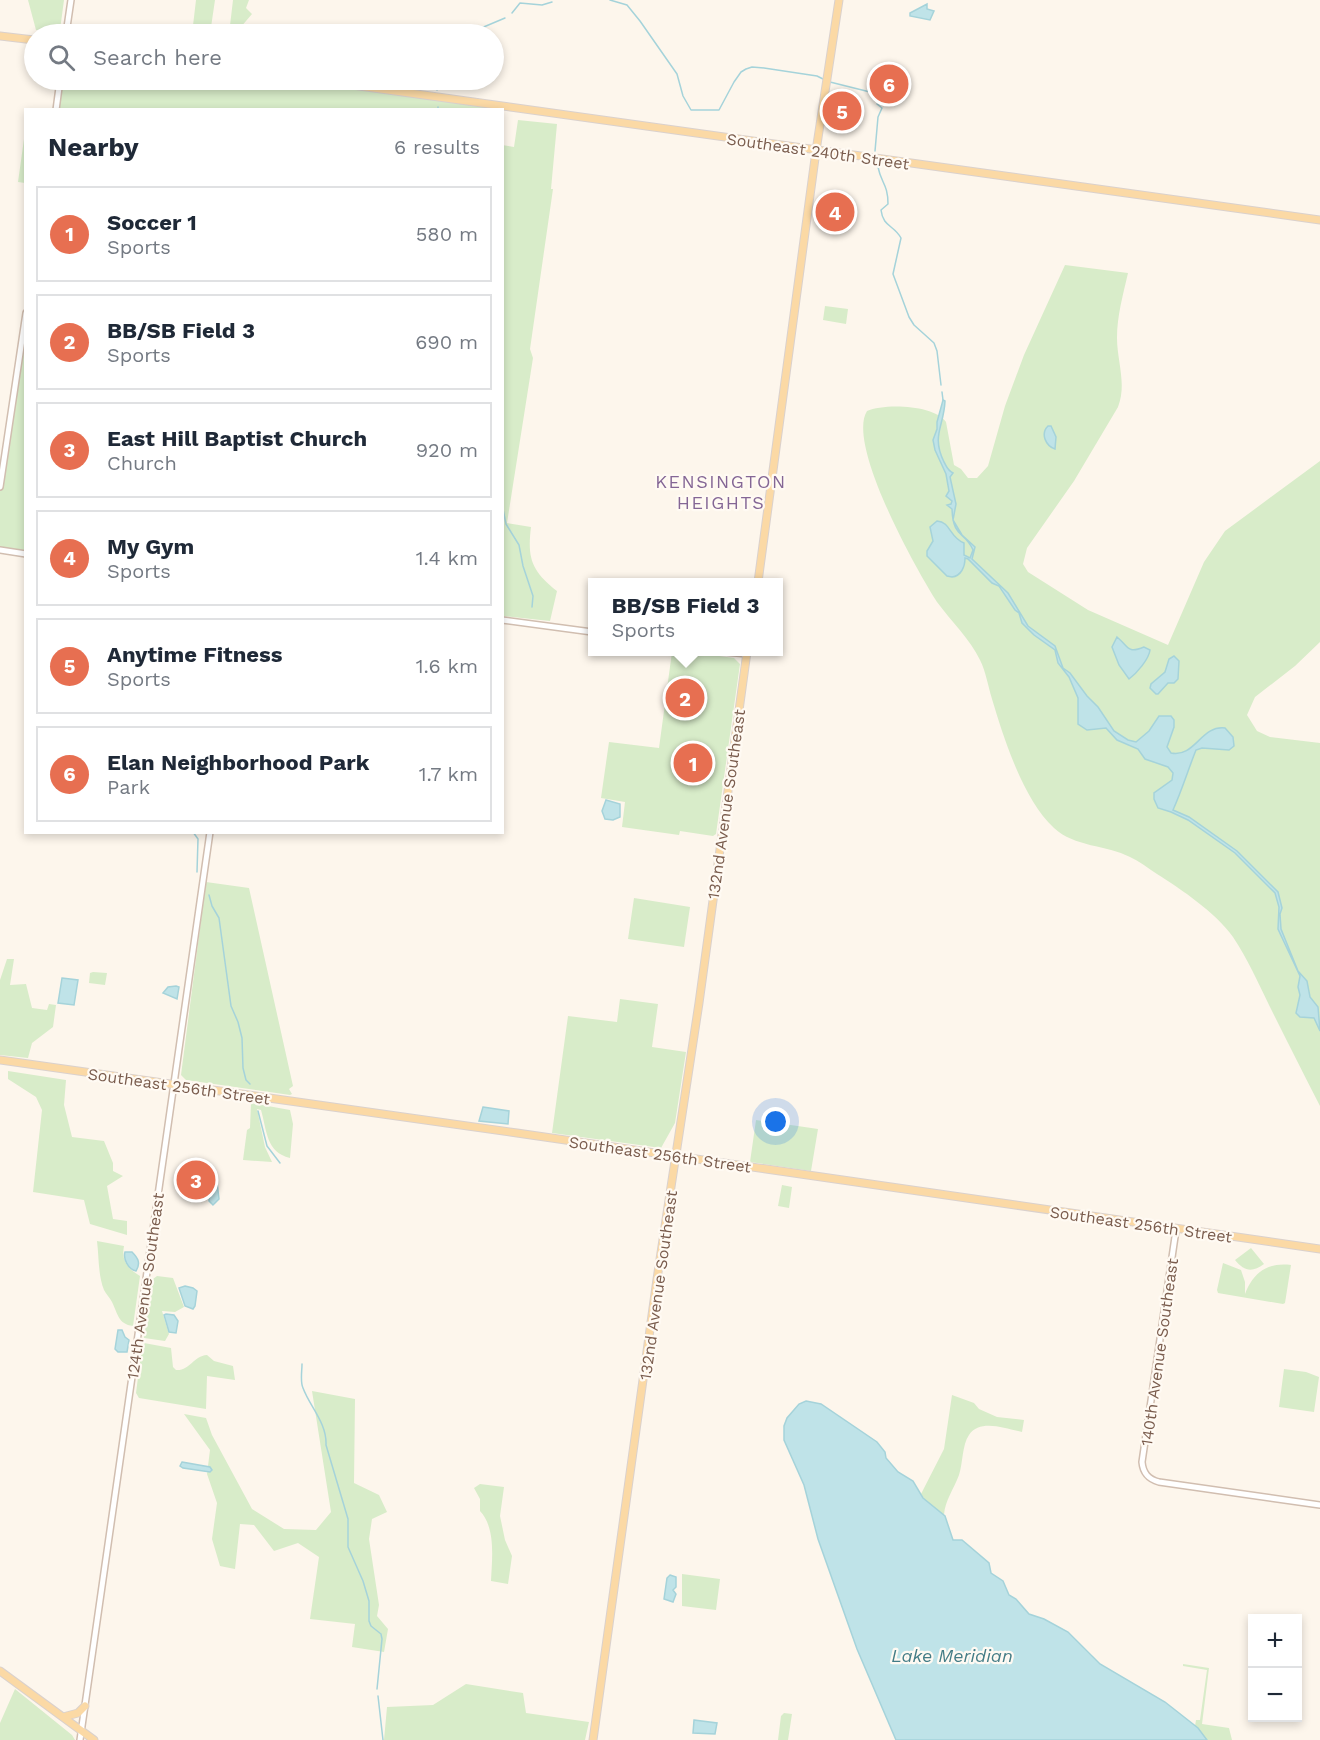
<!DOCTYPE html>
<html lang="en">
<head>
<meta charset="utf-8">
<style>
	body { margin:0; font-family:"Work Sans",sans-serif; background:#f6f6f7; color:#1f2937 }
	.controls { position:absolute; right:18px; bottom:18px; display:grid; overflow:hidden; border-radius:0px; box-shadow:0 3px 9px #0003 }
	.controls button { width:54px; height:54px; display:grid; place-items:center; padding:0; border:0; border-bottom:2px solid #e0e1e3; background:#fff; color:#1f2937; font:30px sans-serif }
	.you { position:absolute; left:776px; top:1122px; width:21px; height:21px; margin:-15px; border:4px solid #fff; border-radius:50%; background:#1a73e8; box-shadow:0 0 0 9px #1a73e833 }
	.badge { display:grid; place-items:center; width:39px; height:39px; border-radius:50%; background:#e76f51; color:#fff; font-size:20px; font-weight:700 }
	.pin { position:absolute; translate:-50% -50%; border:3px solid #fff; box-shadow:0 2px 6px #0006 }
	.popup { position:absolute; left:588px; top:578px; width:195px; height:78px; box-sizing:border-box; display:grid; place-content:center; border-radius:0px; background:#fff; filter:drop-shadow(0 2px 4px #0005); font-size:20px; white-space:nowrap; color:#747a83 }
	.popup b { font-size:22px; color:#1f2937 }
	.popup::after { content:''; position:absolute; left:50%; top:100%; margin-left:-12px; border:12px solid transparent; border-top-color:#fff }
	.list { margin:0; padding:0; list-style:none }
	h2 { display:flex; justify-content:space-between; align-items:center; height:78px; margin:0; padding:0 24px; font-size:26px }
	h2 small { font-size:20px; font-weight:400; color:#747a83 }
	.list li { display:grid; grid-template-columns:39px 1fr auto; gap:18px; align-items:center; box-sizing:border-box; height:96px; margin:0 12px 12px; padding:0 12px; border:2px solid #e0e1e3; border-radius:0px }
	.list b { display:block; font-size:22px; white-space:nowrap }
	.list p { margin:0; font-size:20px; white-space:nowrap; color:#747a83 }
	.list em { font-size:20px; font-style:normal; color:#747a83 }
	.icon { flex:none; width:33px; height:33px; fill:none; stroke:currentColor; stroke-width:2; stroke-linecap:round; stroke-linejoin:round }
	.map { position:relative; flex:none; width:1320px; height:1740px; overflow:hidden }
	.search { position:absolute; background:#fff; box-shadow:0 3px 9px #0003; left:24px; top:24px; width:480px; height:66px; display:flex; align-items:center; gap:15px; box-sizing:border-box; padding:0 21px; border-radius:33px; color:#747a83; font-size:22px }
	.panel { position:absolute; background:#fff; box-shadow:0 3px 9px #0003; left:24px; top:108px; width:480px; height:726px; border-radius:0px }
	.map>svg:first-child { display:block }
	.green { fill:#d8ecc9 }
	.water { fill:#bfe3e8; stroke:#a5d3da; stroke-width:1.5 }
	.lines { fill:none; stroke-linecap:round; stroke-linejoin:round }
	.stream { stroke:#a5d3da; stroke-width:1.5 }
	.minor-casing { stroke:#d1beb0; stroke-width:8 }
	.major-casing { stroke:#dad1cd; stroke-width:9 }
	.minor { stroke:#fff; stroke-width:5 }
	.major { stroke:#fbd9a5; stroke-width:7 }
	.labels { text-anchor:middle; stroke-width:4.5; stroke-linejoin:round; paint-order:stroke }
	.street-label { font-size:16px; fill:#7a5c4d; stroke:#fffaf3 }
	.neighbourhood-label { font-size:18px; letter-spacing:1.5px; fill:#846695; stroke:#fffaf3 }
	.water-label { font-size:18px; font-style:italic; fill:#437c86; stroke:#fffaf3 }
</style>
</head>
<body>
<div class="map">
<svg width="1320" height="1740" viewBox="0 0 1320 1740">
	<rect width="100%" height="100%" fill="#fdf6ec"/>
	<path class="green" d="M28 0H64L60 30 53 33 36 30Z
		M196 0H215L210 34H192Z
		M233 0H249L246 8 252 14 240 28 239 34H229Z
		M882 71 899 73 896 98 879 95Z
		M60 80H316L500 106 499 110H56Z
		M518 120 557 124 551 189H553L530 349 533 358 507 523 531 527C527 559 532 571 557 591L550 621 503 616 502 145 514 147Z
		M24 139H26L25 183 18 182Z
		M1065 265 1128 273C1123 295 1117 316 1117 338 1117 361 1127 384 1118 407L1074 481 1027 548 1023 564 1028 572 1088 610 1168 645 1204 562 1225 531 1320 461V642L1295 666 1255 697 1247 715 1257 731 1270 737 1320 743V1106C1303 1073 1286 1039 1269 1005 1258 982 1247 958 1233 937 1215 912 1182 890 1157 874 1148 868 1139 861 1130 857 1107 845 1074 847 1054 828 1023 799 1004 739 992 699 988 686 986 672 980 660 970 639 951 621 937 602 917 571 846 444 867 411 885 403 935 405 946 422L954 465 961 469 968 478H977L988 466 1005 406 1024 355Z
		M825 306 848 309 846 324 823 320Z
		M25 313V554L0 550V487Z
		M672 652H690L734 658 740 664 716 834 713 836 680 831 679 835 622 827 625 802 601 798 609 742 659 748Z
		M206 882 249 888 293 1086 289 1089 292 1094 290 1095 186 1080 181 1075Z
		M634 898 690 907 684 947 628 939Z
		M7 959H14L10 985 26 984 32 1008 47 1010 49 1004 56 1005 53 1027 32 1043 28 1058 0 1055V980Z
		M93 972 107 973 105 985 89 983 90 973Z
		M620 999 658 1004 652 1047 686 1052 675 1123 661 1148 552 1133 568 1016 617 1022Z
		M8 1071 66 1080 64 1105 72 1137 104 1141 113 1163V1171L123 1176 107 1186 113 1219 127 1221V1235L90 1224 84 1200 33 1192 42 1110 36 1097 8 1079Z
		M251 1103 290 1110 293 1124 290 1158C266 1152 267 1131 261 1110L257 1109 265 1147 272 1162 243 1160 247 1130 250 1128Z
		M756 1120 818 1129 811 1171 750 1162Z
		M782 1185 792 1187 789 1208 778 1206Z
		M97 1241 124 1246C121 1261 128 1269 140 1276L133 1326C118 1324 118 1314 112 1302 110 1298 106 1294 104 1290 98 1275 99 1257 97 1241Z
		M1251 1248 1264 1264C1252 1273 1244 1271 1235 1260Z
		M1223 1263 1241 1270 1245 1282V1294C1253 1273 1267 1262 1291 1265L1285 1303 1283 1304 1218 1293 1217 1290Z
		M157 1276 173 1278 184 1307 175 1312 162 1311 169 1334 165 1341 144 1338 153 1279Z
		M144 1343 171 1348 173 1367 176 1370C190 1371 193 1356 207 1355L214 1361 233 1366 235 1380 207 1376 206 1409 139 1398 136 1393 142 1346Z
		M1284 1369 1306 1372 1319 1377 1314 1412 1279 1407Z
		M312 1391 355 1399 354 1483 379 1495 387 1512 372 1519 369 1539 379 1605 377 1616 388 1629 384 1652 352 1647 355 1624 310 1619 319 1557 298 1543 274 1551 254 1525 240 1524 235 1569 220 1566 212 1539 217 1503 207 1474 210 1450 184 1414 206 1418 212 1435 252 1509 284 1529 316 1530 331 1512Z
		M952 1395 974 1403 979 1409 997 1417 1024 1420 1022 1432C1007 1429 980 1418 969 1435 962 1445 963 1463 959 1475 954 1489 945 1500 944 1515L926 1502 921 1494 944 1449Z
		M480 1484 504 1487 500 1516 505 1540 512 1556 508 1584 491 1581C492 1559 496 1528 480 1511V1499L474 1488Z
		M682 1574 720 1579 716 1610 682 1606Z
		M1183 1664 1209 1668 1202 1724 1229 1728 1232 1740H1207L1195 1726 1196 1720H1200L1207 1670 1183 1666Z
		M466 1684 523 1693 526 1713 589 1722 585 1740H384L387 1707 433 1705Z
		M15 1689 72 1735 75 1740H0V1723Z
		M784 1713 792 1714 788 1740H778L781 1716Z"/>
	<path class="water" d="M927 4V9L934 11 930 20 910 16V13Z
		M943 400 945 401C944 427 931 435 944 462 947 467 947 470 953 473L950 477 956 504 953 520 962 535 975 547 972 559 1008 593 1028 626 1055 646 1063 668 1070 673 1087 696 1098 707 1114 731 1128 740 1136 742 1149 731 1159 716H1171L1174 720V727L1167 747 1171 753C1195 758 1201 725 1225 728L1233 737 1234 746 1229 750 1202 748 1196 750C1188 770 1182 790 1173 810L1189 817 1237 851 1278 892 1282 908 1280 914 1281 929 1298 971 1307 981 1310 997 1318 1007 1320 1031 1314 1018 1300 1017 1296 1013 1300 995 1298 987 1300 976 1278 929 1279 907 1275 893 1235 853 1188 820 1171 812 1158 808 1154 799V793L1172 780 1173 773 1168 767 1145 759 1138 749 1117 740 1106 728 1087 730 1078 724V698L1069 677 1058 663 1055 650 1034 635 1022 623 1019 613 1015 610 999 586 992 583 968 559 965 558C965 567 961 576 952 577L947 576 927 556V551L933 541 930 527 937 521C951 522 949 537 964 543V555L970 558 973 550C965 531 953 539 952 509L947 505 951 504 952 501 946 496 949 491 946 474 935 450 933 440 937 429V422Z
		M1048 426H1051L1056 437 1055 449C1046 446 1040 434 1048 426Z
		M1117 637C1129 647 1127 654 1144 647L1150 650C1149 659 1137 673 1129 679L1119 665 1112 647Z
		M1174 656 1179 661 1178 679 1174 683H1168L1158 694H1156L1150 688 1151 684 1165 672 1169 659Z
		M606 800 620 804V817L613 820 605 819 602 811Z
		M62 978 78 980 74 1005 58 1003Z
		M176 986 179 987 177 999 163 993 168 987Z
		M483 1107 509 1111 508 1124 479 1121Z
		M213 1181 217 1182 219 1199 213 1205 209 1201 211 1182Z
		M125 1252H132C138 1258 141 1263 136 1271 128 1269 123 1259 125 1252Z
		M185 1286 193 1288 197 1291 195 1306 193 1309 185 1306 179 1288Z
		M166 1314 174 1315 178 1321 176 1333 169 1332 164 1315Z
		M118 1330H122L125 1337 129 1340 127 1352H118L115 1349Z
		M806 1401 821 1404 877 1442 885 1452 886 1458 898 1472 913 1481 923 1498 945 1516 953 1540H962L989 1563 991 1573 1003 1581 1009 1595 1016 1599 1029 1614 1044 1619 1068 1632 1100 1664 1165 1702 1198 1728 1207 1740H896L857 1649 818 1539 804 1485 784 1440V1426L787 1418 799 1404Z
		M182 1462 210 1467 212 1470 210 1472 183 1468 180 1466Z
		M670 1575 676 1577V1587L673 1590 676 1594 673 1602 664 1599 667 1578Z
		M694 1720 717 1723 715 1734 693 1733Z"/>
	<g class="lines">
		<path class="stream" d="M610 0 627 5 640 21 677 74 683 96 691 110H719L734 82 741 72 746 69 752 67 764 68 817 76 823 79
			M512 13 520 3 542 5 552 2
			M467 34 505 18
			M830 82 870 92 872 93 873 98
			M437 90 440 80
			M438 110V107
			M875 151 878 117 882 108 877 104
			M878 167C881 183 888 184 888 204L881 210C883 227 894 225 901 238L893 274 909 317 914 325 934 343 937 351 941 385
			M942 392 943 400
			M502 504 506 524 519 545 523 566 533 596 532 607
			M193 832 198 839 197 872
			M209 895 212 906 219 918 231 1006 238 1022 242 1038 243 1068 246 1080 250 1084
			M258 1111 267 1146 280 1163
			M302 1364C302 1371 300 1382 303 1388 310 1407 327 1423 326 1445L348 1519V1547L363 1581 369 1601V1621L371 1626 381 1634 382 1639 377 1689
			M378 1696 383 1740"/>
		<defs>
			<path id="minor" d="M66 34 71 0
				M56 110 60 80
				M0 487 26 313
				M0 550 26 554
				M502 620 592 632
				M727 652 747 654
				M1176 1230 1142 1462C1143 1473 1148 1479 1159 1482L1320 1505
				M80 1740 210 832"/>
			<path id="major" d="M0 36 34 40
				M316 80 1320 220
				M758 582 816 151 839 0
				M0 1060 517 1133 1320 1249
				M0 1671 94 1740
				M63 1717 78 1713 85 1706
				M593 1740 657 1279 699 1003 747 652"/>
		</defs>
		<use href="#minor" class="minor-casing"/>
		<use href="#major" class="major-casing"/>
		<use href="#minor" class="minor"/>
		<use href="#major" class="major"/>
	</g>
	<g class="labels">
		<g class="street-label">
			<text transform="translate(818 151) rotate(8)" y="6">Southeast 240th Street</text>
			<text transform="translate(726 804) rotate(-82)" y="6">132nd Avenue Southeast</text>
			<text transform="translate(179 1086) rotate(8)" y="6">Southeast 256th Street</text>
			<text transform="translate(660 1154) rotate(8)" y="6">Southeast 256th Street</text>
			<text transform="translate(1141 1224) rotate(8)" y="6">Southeast 256th Street</text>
			<text transform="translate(658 1285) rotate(-82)" y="6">132nd Avenue Southeast</text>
			<text transform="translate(145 1286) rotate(-82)" y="6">124th Avenue Southeast</text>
			<text transform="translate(1159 1352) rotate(-82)" y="6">140th Avenue Southeast</text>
		</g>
		<g class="neighbourhood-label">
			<text x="721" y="488">KENSINGTON<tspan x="721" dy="21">HEIGHTS</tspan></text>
		</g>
		<g class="water-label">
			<text x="952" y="1662">Lake Meridian</text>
		</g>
	</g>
</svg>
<div class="controls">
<button>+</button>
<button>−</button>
</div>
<div class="you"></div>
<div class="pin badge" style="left:693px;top:763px">1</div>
<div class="pin badge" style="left:685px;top:698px">2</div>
<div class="popup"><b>BB/SB Field 3</b>Sports</div>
<div class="pin badge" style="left:196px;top:1180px">3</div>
<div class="pin badge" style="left:835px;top:212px">4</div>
<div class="pin badge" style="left:842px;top:111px">5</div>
<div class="pin badge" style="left:889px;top:84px">6</div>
<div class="search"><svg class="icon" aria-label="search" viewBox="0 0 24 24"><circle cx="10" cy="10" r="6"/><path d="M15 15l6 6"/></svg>Search here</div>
<section class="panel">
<h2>Nearby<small>6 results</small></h2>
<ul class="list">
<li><span class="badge">1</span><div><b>Soccer 1</b><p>Sports</p></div><em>580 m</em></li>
<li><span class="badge">2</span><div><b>BB/SB Field 3</b><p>Sports</p></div><em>690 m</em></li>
<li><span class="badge">3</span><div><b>East Hill Baptist Church</b><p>Church</p></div><em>920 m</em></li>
<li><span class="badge">4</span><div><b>My Gym</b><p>Sports</p></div><em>1.4 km</em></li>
<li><span class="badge">5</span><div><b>Anytime Fitness</b><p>Sports</p></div><em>1.6 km</em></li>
<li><span class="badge">6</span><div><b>Elan Neighborhood Park</b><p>Park</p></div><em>1.7 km</em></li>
</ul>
</section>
</div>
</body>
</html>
